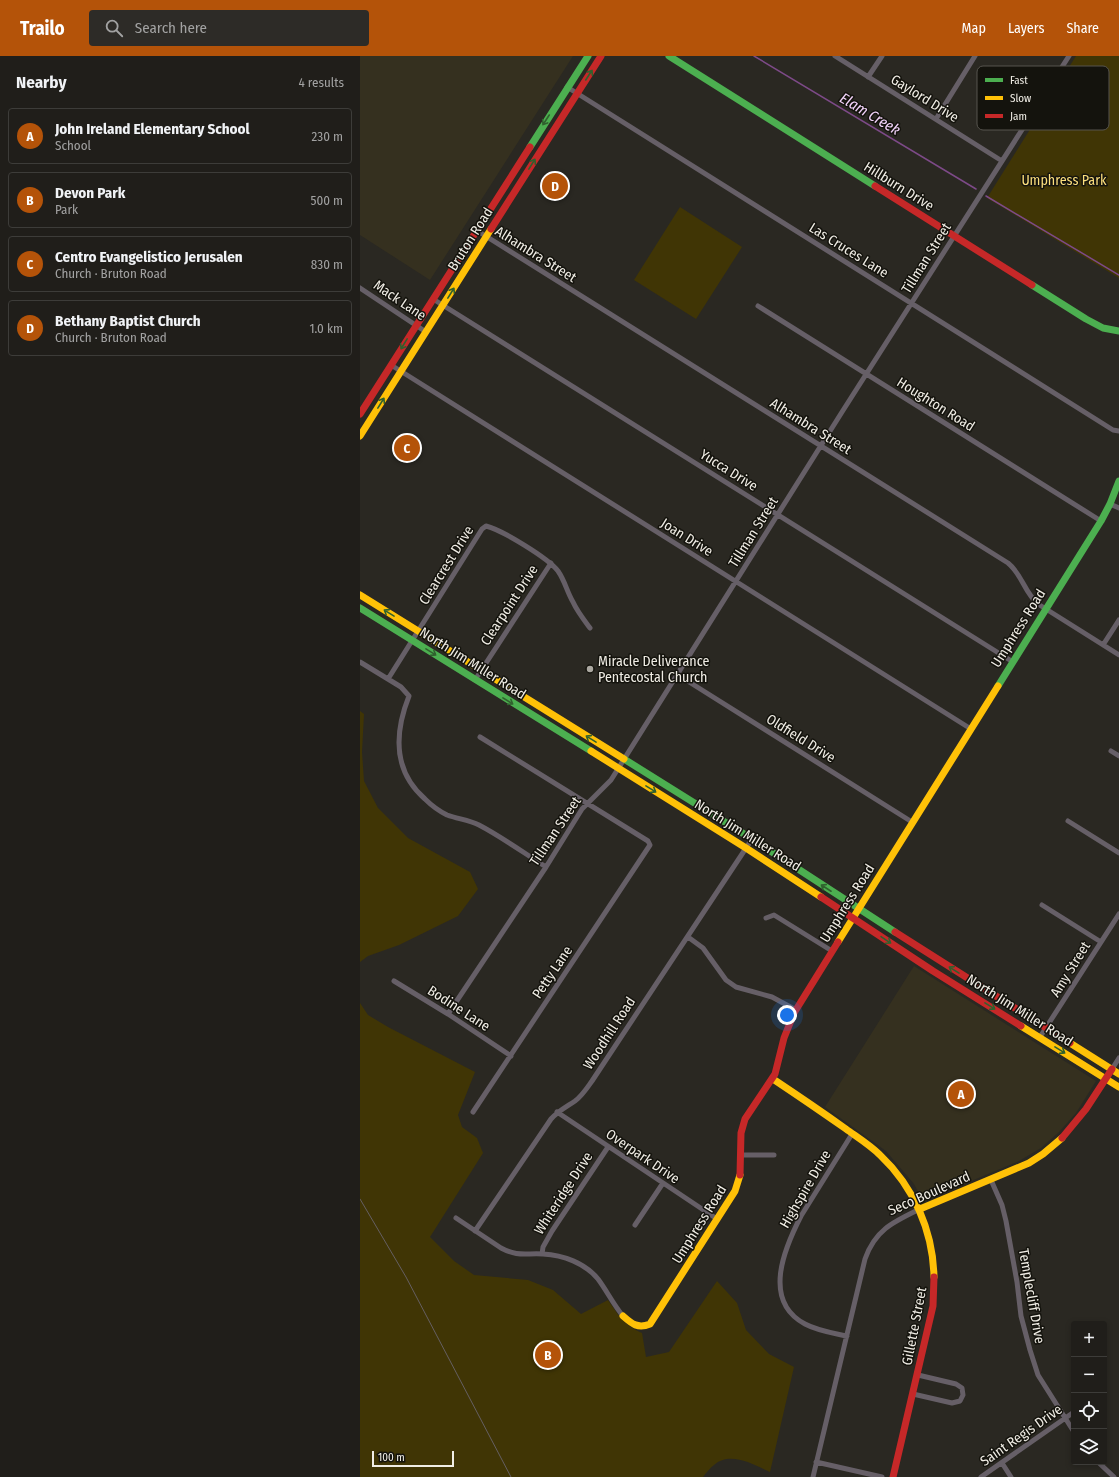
<!DOCTYPE html>
<html lang="en">
<head>
<meta charset="utf-8">
<style>
	body { margin:0; font-family:"Fira Sans Condensed",sans-serif; background:#2d2b27; color:#f1f3f6 }
	.controls { position:absolute; right:12px; bottom:12px; display:grid; overflow:hidden; border-radius:4px; box-shadow:0 2px 6px #0003 }
	.controls button { width:36px; height:36px; display:grid; place-items:center; padding:0; border:0; border-bottom:1px solid #3d3c39; background:#201e1a; color:#f1f3f6; font:20px sans-serif }
	.scale { position:absolute; left:12px; bottom:10px; width:82px; box-sizing:border-box; padding-left:4px; border:2px solid #f0ede5; border-top:0; font-size:11px; line-height:14px; white-space:nowrap; color:#f0ede5; -webkit-text-stroke:3px #14130d; paint-order:stroke }
	.you { position:absolute; left:427px; top:959px; width:14px; height:14px; margin:-10px; border:3px solid #fff; border-radius:50%; background:#1a73e8; box-shadow:0 0 0 6px #1a73e833 }
	.badge { display:grid; place-items:center; width:26px; height:26px; border-radius:50%; background:#b45309; color:#fff; font-size:13px; font-weight:700 }
	.pin { position:absolute; translate:-50% -50%; border:2px solid #fff; box-shadow:0 1px 4px #0006 }
	.list { margin:0; padding:0; list-style:none }
	h2 { display:flex; justify-content:space-between; align-items:center; height:52px; margin:0; padding:0 16px; font-size:17px }
	h2 small { font-size:13px; font-weight:400; color:#a2a2a2 }
	.list li { display:grid; grid-template-columns:26px 1fr auto; gap:12px; align-items:center; box-sizing:border-box; height:56px; margin:0 8px 8px; padding:0 8px; border:1px solid #3d3c39; border-radius:4px }
	.list b { display:block; font-size:15px; white-space:nowrap }
	.list p { margin:0; font-size:13px; white-space:nowrap; color:#a2a2a2 }
	.list em { font-size:13px; font-style:normal; color:#a2a2a2 }
	.icon { flex:none; width:22px; height:22px; fill:none; stroke:currentColor; stroke-width:2; stroke-linecap:round; stroke-linejoin:round }
	.map { position:relative; flex:none; width:759px; height:1421px; overflow:hidden }
	header { display:flex; align-items:center; gap:24px; box-sizing:border-box; height:56px; padding:0 20px; background:#b45309; color:#fff }
	header strong { font-size:19px }
	nav { display:flex; gap:22px; margin-inline-start:auto; font-size:14px }
	.search { width:280px; height:36px; background:#2d2b27; display:flex; align-items:center; gap:10px; box-sizing:border-box; padding:0 14px; border-radius:4px; color:#a2a2a2; font-size:15px }
	main { display:flex }
	aside { flex:1; background:#201e1a }
	.map>svg:first-child { display:block }
	.built { fill:#35301f }
	.green { fill:#403505 }
	.lines { fill:none; stroke-linecap:round; stroke-linejoin:round }
	.stream { stroke:#7d4a88; stroke-width:1.5 }
	.street { stroke:#665f67; stroke-width:5 }
	.fast { stroke:#4caf50; stroke-width:7 }
	.slow { stroke:#ffc107; stroke-width:7 }
	.jam { stroke:#c62828; stroke-width:7 }
	.tram { stroke:#655f62; stroke-width:1 }
	.oneway { stroke:#30612e }
	.poi-dot { fill:#aba8a1; stroke:#14130d; stroke-width:1.5 }
	.labels { text-anchor:middle; stroke-width:3; stroke-linejoin:round; paint-order:stroke }
	.street-label { font-size:14px; fill:#f0ede5; stroke:#14130d }
	.park-label { font-size:14px; fill:#fcdf7d; stroke:#14130d }
	.poi-label { font-size:14px; fill:#f0ede5; stroke:#14130d; text-anchor:start }
	.water-label { font-size:15px; font-style:italic; fill:#f2d3fa; stroke:#14130d }
	.key { fill:#14130d; stroke:#56544e; stroke-width:1 }
	.key-label { font-size:11px; fill:#f0ede5 }
</style>
</head>
<body>
<header>
<strong>Trailo</strong>
<div class="search"><svg class="icon" aria-label="search" viewBox="0 0 24 24"><circle cx="10" cy="10" r="6"/><path d="M15 15l6 6"/></svg>Search here</div>
<nav><a>Map</a><a>Layers</a><a>Share</a></nav>
</header>
<main>
<aside>
<h2>Nearby<small>4 results</small></h2>
<ul class="list">
<li><span class="badge">A</span><div><b>John Ireland Elementary School</b><p>School</p></div><em>230 m</em></li>
<li><span class="badge">B</span><div><b>Devon Park</b><p>Park</p></div><em>500 m</em></li>
<li><span class="badge">C</span><div><b>Centro Evangelistico Jerusalen</b><p>Church · Bruton Road</p></div><em>830 m</em></li>
<li><span class="badge">D</span><div><b>Bethany Baptist Church</b><p>Church · Bruton Road</p></div><em>1.0 km</em></li>
</ul>
</aside>
<div class="map">
<svg width="759" height="1421" viewBox="0 0 759 1421">
	<rect width="100%" height="100%" fill="#2a2822"/>
	<path class="built" d="M0 0H213L70 224 0 179Z
		M554 910 736 1025 716 1057 699 1076 681 1092 659 1105 563 1145 554 1128 526 1095 465 1051Z"/>
	<path class="green" d="M716 0H759V222L627 142Z
		M320 151 382 191 336 263 274 224Z
		M0 655 4 658 2 696 4 725 18 752 48 782 110 816 118 833 98 860 39 889 8 900 0 906Z
		M0 947 8 959 28 971 115 1016 98 1059 102 1071 117 1082 123 1097 70 1181 94 1205 114 1219 168 1224 193 1234 221 1258 248 1244C259 1260 264 1269 282 1277L286 1301 309 1296 357 1225 377 1247 386 1274 409 1298 434 1311 410 1416C393 1408 370 1395 354 1409 350 1412 346 1417 343 1421H0Z"/>
	<g class="lines">
		<path class="stream" d="M394 0 616 133
			M626 140 759 219"/>
		<path class="street" d="M475 0 642 105
			M508 21 522 0
			M207 31 753 374 759 375
			M576 63 615 0
			M116 174 648 507C662 518 664 536 678 548L759 599
			M0 232 66 276
			M73 243 653 606
			M398 250 741 465
			M31 309 611 673
			M750 448 759 452
			M743 589 759 564
			M0 606 41 631 49 640C34 678 33 715 65 743 71 749 79 755 87 759 98 763 109 764 119 769 142 781 164 797 186 811
			M316 621 326 624 552 766
			M28 623 122 473 126 470C142 474 188 502 198 515 205 525 207 536 213 546 217 555 224 564 230 572
			M115 624 191 507
			M751 695 759 700
			M708 765 759 797
			M682 849 741 886
			M406 862 414 859 472 895
			M328 881 343 892 366 924 376 931 412 941 436 954
			M34 925 88 958 151 1000
			M88 958 186 811 222 753 251 724 482 356 709 0
			M680 981 759 858
			M752 1013 759 1002
			M113 1056 290 789 288 785 120 681
			M197 1056 357 1163
			M381 1099H414
			M631 1124 642 1149 646 1165 657 1226 661 1260 670 1294 678 1319 714 1376
			M96 1162 141 1192C158 1201 165 1197 183 1198 203 1199 225 1207 238 1223 247 1235 253 1248 263 1260
			M275 1169 303 1127
			M115 1175 191 1063C198 1055 206 1051 215 1045 222 1040 227 1032 232 1025L392 783
			M182 1198 183 1191 192 1175 248 1091
			M487 1280C473 1277 458 1275 445 1268 402 1245 424 1193 441 1160L492 1078
			M553 1338 592 1347 600 1345 603 1339 602 1332 596 1328 558 1319
			M456 1406 522 1421
			M738 1406 754 1421
			M642 1407 651 1421
			M453 1421 505 1203C515 1174 533 1166 560 1153
			M621 1421 714 1356"/>
		<path class="fast" d="M309 0 515 130
			M170 91 228 0
			M672 229 726 263 743 272 759 275
			M0 552 231 695
			M638 630 741 465 750 448 759 425
			M264 703 392 783 535 876"/>
		<path class="slow" d="M0 380 131 173
			M0 539 264 703
			M231 695 386 792 461 841
			M478 886 638 630
			M661 970 759 1031
			M710 987 759 1018
			M413 1023C437 1039 462 1056 486 1073 497 1081 510 1089 520 1099 554 1131 573 1175 574 1221
			M560 1153 669 1107 683 1098 702 1082
			M263 1260C272 1268 278 1273 290 1268L375 1135 380 1119"/>
		<path class="jam" d="M515 130 672 229
			M131 173 241 0
			M0 358 170 91
			M461 841 573 915 661 970
			M535 876 710 987
			M702 1082 726 1053 752 1013
			M380 1119 381 1077 385 1063 415 1018 424 982 434 957 478 886
			M533 1421 573 1250 574 1221"/>
		<path class="tram" d="M0 1143 46 1221 151 1421"/>
	</g>
	<defs><path id="oneway-shaft" d="M-6 0H5M1.5-3L5.5 0L1.5 3" fill="none" stroke-width="1.6" stroke-linecap="round" stroke-linejoin="round"/></defs>
	<g class="oneway">
		<use href="#oneway-shaft" transform="translate(229 19) rotate(-57)"/>
		<use href="#oneway-shaft" transform="translate(186 64) rotate(123)"/>
		<use href="#oneway-shaft" transform="translate(172 108) rotate(-58)"/>
		<use href="#oneway-shaft" transform="translate(91 237) rotate(-58)"/>
		<use href="#oneway-shaft" transform="translate(44 288) rotate(122)"/>
		<use href="#oneway-shaft" transform="translate(21 347) rotate(-58)"/>
		<use href="#oneway-shaft" transform="translate(29 557) rotate(-148)"/>
		<use href="#oneway-shaft" transform="translate(71 596) rotate(32)"/>
		<use href="#oneway-shaft" transform="translate(148 645) rotate(32)"/>
		<use href="#oneway-shaft" transform="translate(231 683) rotate(-148)"/>
		<use href="#oneway-shaft" transform="translate(291 733) rotate(32)"/>
		<use href="#oneway-shaft" transform="translate(466 832) rotate(-147)"/>
		<use href="#oneway-shaft" transform="translate(526 884) rotate(34)"/>
		<use href="#oneway-shaft" transform="translate(594 914) rotate(-148)"/>
		<use href="#oneway-shaft" transform="translate(630 950) rotate(32)"/>
		<use href="#oneway-shaft" transform="translate(700 994) rotate(32)"/>
	</g>
	<circle class="poi-dot" cx="230" cy="613" r="4"/>
	<g class="labels">
		<g class="street-label">
			<text transform="translate(565 42) rotate(32)" y="5">Gaylord Drive</text>
			<text transform="translate(539 130) rotate(32)" y="5">Hillburn Drive</text>
			<text transform="translate(110 183) rotate(-58)" y="5">Bruton Road</text>
			<text transform="translate(489 194) rotate(32)" y="5">Las Cruces Lane</text>
			<text transform="translate(176 198) rotate(32)" y="5">Alhambra Street</text>
			<text transform="translate(566 202) rotate(-58)" y="5">Tillman Street</text>
			<text transform="translate(40 244) rotate(34)" y="5">Mack Lane</text>
			<text transform="translate(576 348) rotate(32)" y="5">Houghton Road</text>
			<text transform="translate(451 370) rotate(32)" y="5">Alhambra Street</text>
			<text transform="translate(369 414) rotate(32)" y="5">Yucca Drive</text>
			<text transform="translate(393 476) rotate(-58)" y="5">Tillman Street</text>
			<text transform="translate(327 481) rotate(32)" y="5">Joan Drive</text>
			<text transform="translate(86 509) rotate(-58)" y="5">Clearcrest Drive</text>
			<text transform="translate(149 549) rotate(-57)" y="5">Clearpoint Drive</text>
			<text transform="translate(658 572) rotate(-58)" y="5">Umphress Road</text>
			<text transform="translate(113 607) rotate(32)" y="5">North Jim Miller Road</text>
			<text transform="translate(441 682) rotate(32)" y="5">Oldfield Drive</text>
			<text transform="translate(195 775) rotate(-56)" y="5">Tillman Street</text>
			<text transform="translate(388 779) rotate(32)" y="5">North Jim Miller Road</text>
			<text transform="translate(487 847) rotate(-58)" y="5">Umphress Road</text>
			<text transform="translate(710 913) rotate(-58)" y="5">Amy Street</text>
			<text transform="translate(192 916) rotate(-56)" y="5">Petty Lane</text>
			<text transform="translate(99 952) rotate(33)" y="5">Bodine Lane</text>
			<text transform="translate(660 954) rotate(32)" y="5">North Jim Miller Road</text>
			<text transform="translate(249 977) rotate(-57)" y="5">Woodhill Road</text>
			<text transform="translate(283 1100) rotate(34)" y="5">Overpark Drive</text>
			<text transform="translate(445 1133) rotate(-60)" y="5">Highspire Drive</text>
			<text transform="translate(203 1137) rotate(-57)" y="5">Whiteridge Drive</text>
			<text transform="translate(569 1137) rotate(-24)" y="5">Seco Boulevard</text>
			<text transform="translate(339 1168) rotate(-58)" y="5">Umphress Road</text>
			<text transform="translate(672 1240) rotate(80)" y="5">Templecliff Drive</text>
			<text transform="translate(554 1270) rotate(-79)" y="5">Gillette Street</text>
			<text transform="translate(661 1379) rotate(-35)" y="5">Saint Regis Drive</text>
		</g>
		<g class="park-label">
			<text x="704" y="129">Umphress Park</text>
		</g>
		<g class="poi-label">
			<text x="238" y="610">Miracle Deliverance<tspan x="238" dy="16">Pentecostal Church</tspan></text>
		</g>
		<g class="water-label">
			<text transform="translate(510 58) rotate(31)" y="5">Elam Creek</text>
		</g>
	</g>
	<rect x="617" y="10" width="132" height="64" rx="6" class="key"/>
	<rect x="625" y="22" width="18" height="4" fill="#4caf50"/>
	<rect x="625" y="40" width="18" height="4" fill="#ffc107"/>
	<rect x="625" y="58" width="18" height="4" fill="#c62828"/>
	<g class="key-label">
		<text x="650" y="28">Fast</text>
		<text x="650" y="46">Slow</text>
		<text x="650" y="64">Jam</text>
	</g>
</svg>
<div class="controls">
<button>+</button>
<button>−</button>
<button><svg class="icon" aria-label="locate" viewBox="0 0 24 24"><circle cx="12" cy="12" r="6"/><path d="M12 2v4M12 18v4M2 12h4M18 12h4"/></svg></button>
<button><svg class="icon" aria-label="layers" viewBox="0 0 24 24"><path d="M12 4l9 5-9 5-9-5zM3 14l9 5 9-5"/></svg></button>
</div>
<div class="scale">100 m</div>
<div class="you"></div>
<div class="pin badge" style="left:601px;top:1038px">A</div>
<div class="pin badge" style="left:188px;top:1299px">B</div>
<div class="pin badge" style="left:47px;top:392px">C</div>
<div class="pin badge" style="left:195px;top:130px">D</div>
</div>
</main>
</body>
</html>
